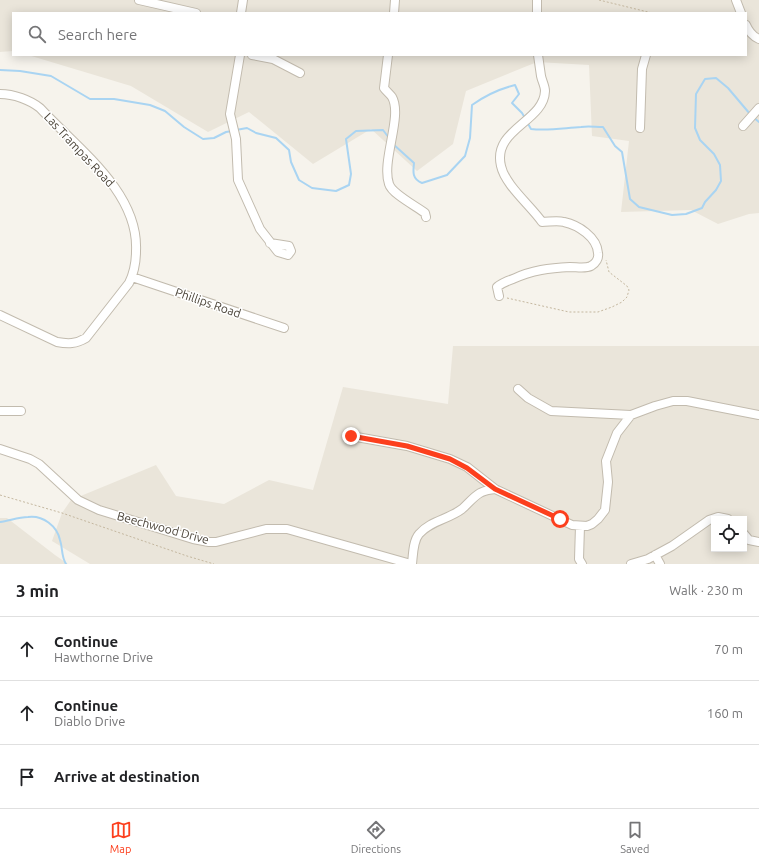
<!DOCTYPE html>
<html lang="en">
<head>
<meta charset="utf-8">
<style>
	body { margin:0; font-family:Ubuntu,sans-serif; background:#f6f6f6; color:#202124 }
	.controls { position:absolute; right:12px; bottom:12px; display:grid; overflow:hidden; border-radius:0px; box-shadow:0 2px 10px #0003 }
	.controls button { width:36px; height:36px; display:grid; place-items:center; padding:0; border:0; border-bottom:1px solid #e0e0e0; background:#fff; color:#202124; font:20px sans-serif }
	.stop { position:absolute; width:12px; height:12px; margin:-9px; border:3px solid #fc3f1d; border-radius:50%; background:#fff }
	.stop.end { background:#fc3f1d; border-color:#fff; box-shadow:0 1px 4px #0008 }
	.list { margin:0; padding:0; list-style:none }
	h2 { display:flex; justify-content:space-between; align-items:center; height:52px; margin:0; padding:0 16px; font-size:17px }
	h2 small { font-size:13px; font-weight:400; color:#757577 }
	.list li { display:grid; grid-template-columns:26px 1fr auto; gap:12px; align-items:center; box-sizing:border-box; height:64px; padding:0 16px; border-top:1px solid #e0e0e0 }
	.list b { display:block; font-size:15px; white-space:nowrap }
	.list p { margin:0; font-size:13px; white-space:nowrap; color:#757577 }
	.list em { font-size:13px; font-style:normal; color:#757577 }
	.icon { flex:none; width:22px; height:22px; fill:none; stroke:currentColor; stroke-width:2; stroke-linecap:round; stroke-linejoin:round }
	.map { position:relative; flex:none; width:759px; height:564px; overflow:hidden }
	.search { position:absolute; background:#fff; box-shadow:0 2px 10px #0003; left:12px; right:12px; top:12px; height:44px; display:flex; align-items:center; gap:10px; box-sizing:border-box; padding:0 14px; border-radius:0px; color:#757577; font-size:15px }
	.sheet { height:244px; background:#fff }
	nav { display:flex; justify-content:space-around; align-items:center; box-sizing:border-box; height:56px; border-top:1px solid #e0e0e0; background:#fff; font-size:11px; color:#757577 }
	nav a { display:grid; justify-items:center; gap:2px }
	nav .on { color:#fc3f1d }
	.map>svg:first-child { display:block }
	.residential { fill:#eae5da; fill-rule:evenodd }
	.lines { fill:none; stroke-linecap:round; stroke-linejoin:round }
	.stream { stroke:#a9d4f2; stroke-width:2 }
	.minor-casing { stroke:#c2bbae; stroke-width:10 }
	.path { stroke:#c4b79f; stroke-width:1; stroke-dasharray:2 2; stroke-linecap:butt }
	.minor { stroke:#fff; stroke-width:8 }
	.route { stroke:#fc3f1d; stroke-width:5 }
	.labels { text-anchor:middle; stroke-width:3; stroke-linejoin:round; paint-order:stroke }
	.street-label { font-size:12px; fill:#4b4439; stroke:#fff }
</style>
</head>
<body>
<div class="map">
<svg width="759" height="564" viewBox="0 0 759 564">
	<rect width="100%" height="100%" fill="#f6f3ec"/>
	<path class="residential" d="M0 0H759V213L749 214 718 224 691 210 621 212 629 141 592 136 589 65 537 62 466 91 453 144 417 171 371 129 313 164 249 112 208 132 131 86 28 55H746V13H13V51L0 52Z
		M453 346H759V564H90L52 541 62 513 71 500 156 465 176 496 224 504 269 480 313 490 343 387 448 404ZM714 519H744V549H714Z
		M0 518H7L55 555 68 564H0Z"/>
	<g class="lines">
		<path class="stream" d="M0 70 20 71 51 76 90 99H114L150 105 165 111 184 127 203 139 214 138 226 132 232 131
			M753 117 759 122
			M527 122 531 129C548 131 564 128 581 127 588 126 595 127 603 127L615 146 622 152 630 199 639 207 672 215 686 214 702 208 705 202 716 190 721 181 720 165 714 154 700 140 695 128 696 94 705 79 716 78 728 88 750 114
			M236 130 247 128 256 133 276 138 289 150 291 162 299 180 312 188 336 191 349 185 351 174 346 139 356 131 383 130 389 138
			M393 144 414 163C413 172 412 179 422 183L447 175 465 156 470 138 472 105C486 95 499 89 515 85L519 94 512 103 522 113 525 118
			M0 522C9 521 18 517 28 517 43 515 57 526 60 540 63 549 61 556 66 564"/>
		<defs>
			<path id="minor" d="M139 0 196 13
				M537 0V13
				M736 0 741 13
				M241 13 243 0
				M394 13 395 0
				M746 25C749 32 752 36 759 39
				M240 55 230 114 236 139 238 180 260 229 278 252 288 255 291 251 289 246 270 243
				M252 55 273 59 300 73
				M388 55 384 88C386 91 390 94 392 97 403 116 381 161 389 184 392 194 416 206 425 213L426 217
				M0 94C14 94 30 100 40 108 77 148 139 192 136 251 136 262 134 273 129 283L86 338C76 344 68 344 57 342L0 315
				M743 126 759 108
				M640 128 642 69 646 55
				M132 277 284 328
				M499 296 497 287C502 283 507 281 513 279 532 270 550 268 570 267 577 267 585 269 591 266 596 263 599 258 598 253 597 237 578 225 564 222 557 220 549 222 542 222 531 206 505 185 501 166 492 129 544 122 545 91 545 86 542 81 541 76 540 69 539 62 538 55
				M518 389 528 398 551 411 631 415
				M0 411H21
				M351 436 407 446 450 459 467 467 495 489 572 525 587 526 592 524 598 519 605 510 608 482 606 461 617 433 631 415 655 406 673 401H687L759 415
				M0 449 30 459 39 464 78 500 99 510 193 539 209 542H216L266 529H287L411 564
				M580 526 579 559 582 564
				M744 534 749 540 759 542
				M655 555 660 564
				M412 564C413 555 413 541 419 534 430 521 449 519 462 509 468 504 473 497 480 493 485 490 490 490 495 489
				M631 564 648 559 672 546 709 520 718 517 728 519"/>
		</defs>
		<use href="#minor" class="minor-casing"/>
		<path class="path" d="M599 0 652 13
			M507 298 569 312H598L612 307 622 302 627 297 629 290 627 286 609 272 606 260
			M0 495 62 513 187 556 214 564"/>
		<use href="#minor" class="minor"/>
	</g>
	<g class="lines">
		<path class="route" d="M351 436 407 446 450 459 467 468 495 489 560 519"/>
	</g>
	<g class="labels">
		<g class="street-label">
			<text transform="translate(79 150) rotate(47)" y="4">Las Trampas Road</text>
			<text transform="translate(208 303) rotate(19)" y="4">Phillips Road</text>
			<text transform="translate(163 528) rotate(15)" y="4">Beechwood Drive</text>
		</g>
	</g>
</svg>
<div class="controls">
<button><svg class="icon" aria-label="locate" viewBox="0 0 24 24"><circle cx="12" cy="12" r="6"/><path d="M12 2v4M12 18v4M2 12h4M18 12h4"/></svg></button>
</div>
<div class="stop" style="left:560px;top:519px"></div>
<div class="stop end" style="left:351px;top:436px"></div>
<div class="search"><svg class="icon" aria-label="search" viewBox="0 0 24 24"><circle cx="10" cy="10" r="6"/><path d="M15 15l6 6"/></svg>Search here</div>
</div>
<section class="sheet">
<h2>3 min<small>Walk · 230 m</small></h2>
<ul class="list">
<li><svg class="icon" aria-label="ahead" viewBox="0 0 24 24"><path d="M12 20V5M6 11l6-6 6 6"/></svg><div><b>Continue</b><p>Hawthorne Drive</p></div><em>70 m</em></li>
<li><svg class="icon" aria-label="ahead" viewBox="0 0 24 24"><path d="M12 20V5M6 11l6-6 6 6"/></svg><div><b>Continue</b><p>Diablo Drive</p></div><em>160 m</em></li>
<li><svg class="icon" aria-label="arrive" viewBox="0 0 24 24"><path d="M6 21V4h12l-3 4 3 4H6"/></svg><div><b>Arrive at destination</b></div></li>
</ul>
</section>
<nav>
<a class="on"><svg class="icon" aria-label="map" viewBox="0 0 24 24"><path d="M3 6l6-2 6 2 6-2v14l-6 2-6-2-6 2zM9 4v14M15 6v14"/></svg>Map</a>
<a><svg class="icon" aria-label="directions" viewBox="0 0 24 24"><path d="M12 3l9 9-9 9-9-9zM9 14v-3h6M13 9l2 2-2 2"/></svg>Directions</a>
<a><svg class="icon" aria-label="saved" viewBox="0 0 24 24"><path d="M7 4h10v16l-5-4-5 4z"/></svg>Saved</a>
</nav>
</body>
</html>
